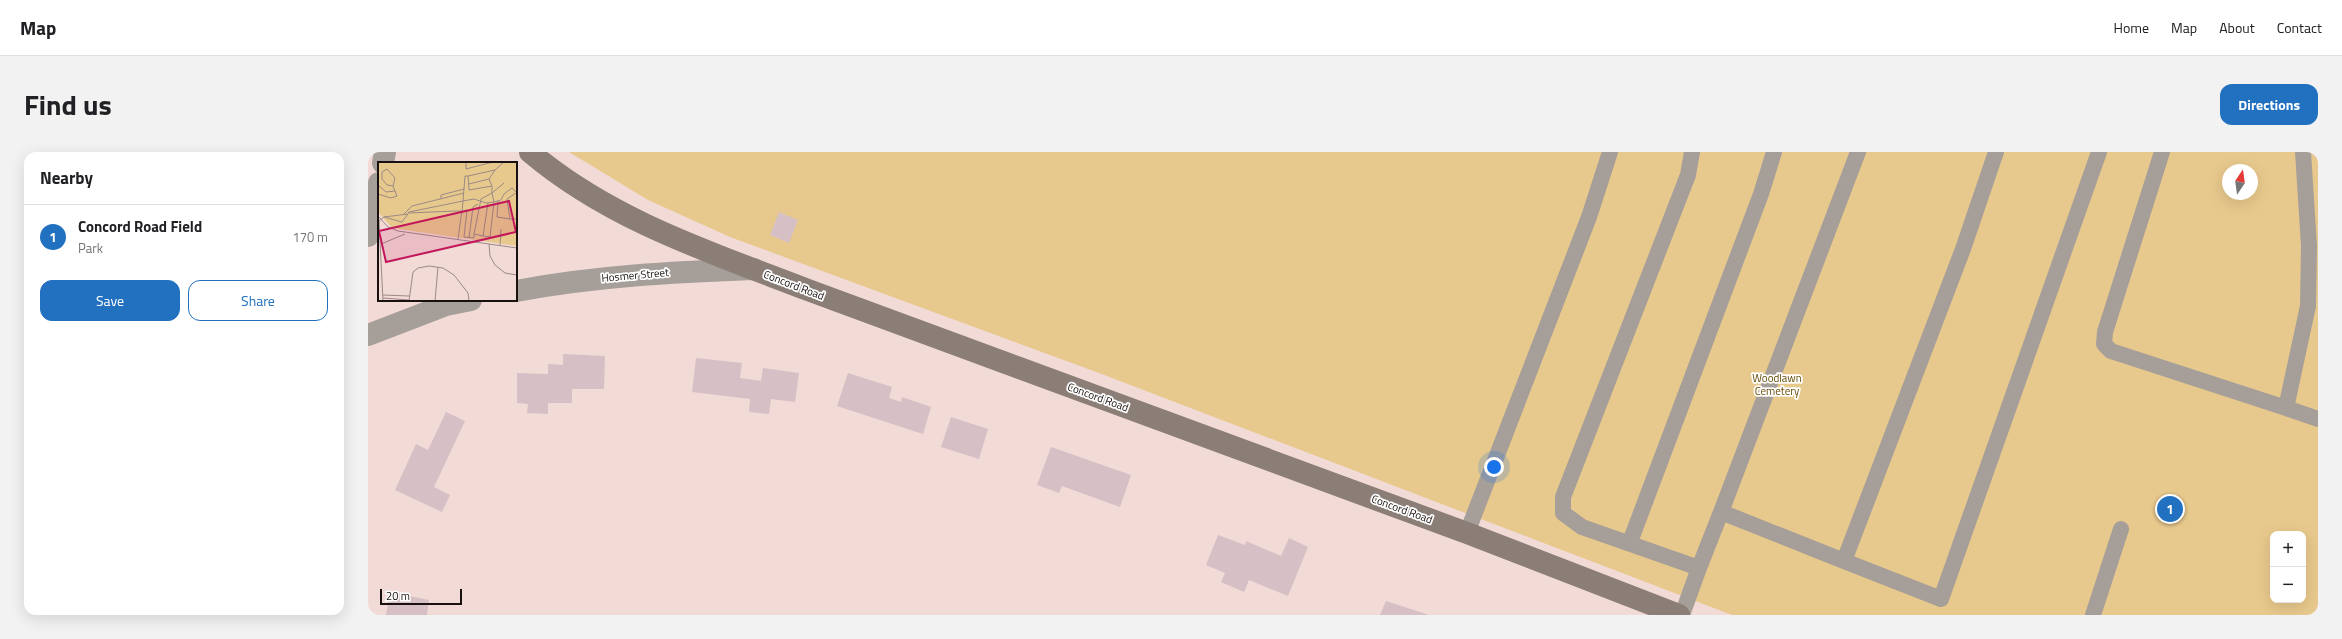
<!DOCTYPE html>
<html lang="en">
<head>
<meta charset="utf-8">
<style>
	body { margin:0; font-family:"Titillium Web",sans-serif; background:#f2f2f2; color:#202124 }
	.controls { position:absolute; right:12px; bottom:12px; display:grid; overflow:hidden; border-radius:8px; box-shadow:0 4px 16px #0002 }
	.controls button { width:36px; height:36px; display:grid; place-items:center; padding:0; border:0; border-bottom:1px solid #e0e0e0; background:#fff; color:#202124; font:20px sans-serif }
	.compass { position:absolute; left:1854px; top:12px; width:36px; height:36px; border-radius:50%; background:#fff; box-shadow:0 4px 16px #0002; rotate:13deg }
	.scale { position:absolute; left:12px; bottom:10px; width:82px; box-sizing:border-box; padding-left:4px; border:2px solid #19110f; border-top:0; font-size:11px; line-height:14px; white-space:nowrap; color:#19110f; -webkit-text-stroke:3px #fff; paint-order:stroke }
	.you { position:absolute; left:1126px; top:315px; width:14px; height:14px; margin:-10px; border:3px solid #fff; border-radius:50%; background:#1a73e8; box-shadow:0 0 0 6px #1a73e833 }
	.badge { display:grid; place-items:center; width:26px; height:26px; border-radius:50%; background:#2271c0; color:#fff; font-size:13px; font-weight:700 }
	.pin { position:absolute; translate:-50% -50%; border:2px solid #fff; box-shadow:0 1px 4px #0006 }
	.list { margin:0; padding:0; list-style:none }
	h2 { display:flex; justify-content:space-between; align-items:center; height:52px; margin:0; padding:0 16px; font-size:17px }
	h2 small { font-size:13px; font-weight:400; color:#757577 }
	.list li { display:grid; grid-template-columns:26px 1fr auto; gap:12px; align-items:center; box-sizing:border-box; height:64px; padding:0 16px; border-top:1px solid #e0e0e0 }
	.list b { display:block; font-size:15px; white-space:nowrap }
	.list p { margin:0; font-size:13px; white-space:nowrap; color:#757577 }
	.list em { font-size:13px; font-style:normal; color:#757577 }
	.actions { display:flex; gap:8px; padding:12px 16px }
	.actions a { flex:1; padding:9px 0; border:1px solid #2271c0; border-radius:12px; text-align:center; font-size:14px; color:#2271c0 }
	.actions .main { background:#2271c0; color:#fff }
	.map { position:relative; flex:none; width:1950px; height:463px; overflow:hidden; border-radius:12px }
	header { display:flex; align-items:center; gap:24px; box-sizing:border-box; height:56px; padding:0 20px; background:#fff; border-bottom:1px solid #e0e0e0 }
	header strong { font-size:19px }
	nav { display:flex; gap:22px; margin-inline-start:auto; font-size:14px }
	.intro { display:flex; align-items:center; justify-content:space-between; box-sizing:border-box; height:96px; padding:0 24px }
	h1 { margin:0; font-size:28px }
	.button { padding:10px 18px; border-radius:12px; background:#2271c0; color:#fff; font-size:14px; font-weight:700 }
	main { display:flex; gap:24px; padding:0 24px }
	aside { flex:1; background:#fff; border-radius:12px; box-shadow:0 4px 16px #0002 }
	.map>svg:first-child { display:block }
	.green { fill:#e8c98d; fill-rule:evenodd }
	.building { fill:#d6bfc5 }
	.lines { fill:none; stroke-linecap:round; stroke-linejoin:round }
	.lane { stroke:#a69e99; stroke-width:16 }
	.street { stroke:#a69e99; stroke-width:22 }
	.secondary { stroke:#8a7e76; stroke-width:22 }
	.labels { text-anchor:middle; stroke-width:3.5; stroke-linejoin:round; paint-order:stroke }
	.street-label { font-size:11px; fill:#19110f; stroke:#fff }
	.park-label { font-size:11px; fill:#664b06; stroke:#fff }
	.inset-road { fill:none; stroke:#9b8a86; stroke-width:1 }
	.view { fill:#c2185b; fill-opacity:0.15; stroke:#c2185b; stroke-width:2 }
	.inset-edge { fill:none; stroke:#19110f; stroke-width:2 }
</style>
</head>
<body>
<header>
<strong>Map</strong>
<nav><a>Home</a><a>Map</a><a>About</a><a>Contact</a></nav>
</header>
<div class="intro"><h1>Find us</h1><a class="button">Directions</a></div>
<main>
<aside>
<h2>Nearby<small></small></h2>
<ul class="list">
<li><span class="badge">1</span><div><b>Concord Road Field</b><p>Park</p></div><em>170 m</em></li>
</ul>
<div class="actions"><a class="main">Save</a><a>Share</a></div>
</aside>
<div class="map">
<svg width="1950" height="463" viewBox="0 0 1950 463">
	<rect width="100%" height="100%" fill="#f2dad6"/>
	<path class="green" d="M201 0H1950V463H1364L731 221 362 85 280 48ZM1860 18H1884V42H1860ZM1905 382H1935V448H1905Z"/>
	<path class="building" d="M411 60 430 68 421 91 402 83Z
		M195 202 237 204 236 237H204V251H180V262L159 261 160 252 149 251V221L180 222V212L195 213Z
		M328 206 374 211 372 226 393 229 395 216 431 221 427 250 403 247 401 262 381 260 382 247 324 240Z
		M480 221 524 235 521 246 533 250 534 245 563 255 555 282 469 254Z
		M78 260 97 269 66 335 82 343 74 360 27 338 48 292 60 298Z
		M583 265 620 277 611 307 573 295Z
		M683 295 763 323 752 355 694 334 691 341 669 333Z
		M850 383 877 393 878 389 913 404 921 386 940 395 920 444 881 428 876 440 853 430 857 421 838 413Z
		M22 440 61 448 59 463H18Z
		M1018 449 1061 463H1012Z"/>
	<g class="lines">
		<path class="lane" d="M1324 0 1320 23 1195 345V361L1214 375 1331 416 1353 360
			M1628 0 1595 97 1476 409 1573 447 1731 0
			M1794 0 1737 180 1736 192 1743 199 1918 256
			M1935 0 1941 94 1940 154 1918 256 1950 267
			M1099 381 1221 65 1242 0
			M1262 390 1393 42 1406 0
			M1476 409 1353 360 1490 0
			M1314 463 1331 416
			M1725 463 1753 377"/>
		<path class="street" d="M15 11 17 0
			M0 84 11 31
			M148 139C227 124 306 120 386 117
			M0 183 78 153 103 148"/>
		<path class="secondary" d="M162 0C242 68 344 101 440 138L1099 381 1311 463"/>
	</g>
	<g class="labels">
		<g class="street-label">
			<text transform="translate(267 123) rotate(-5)" y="4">Hosmer Street</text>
			<text transform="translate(426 133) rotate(21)" y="4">Concord Road</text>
			<text transform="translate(730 245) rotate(20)" y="4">Concord Road</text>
			<text transform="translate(1034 357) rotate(20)" y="4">Concord Road</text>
		</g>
		<g class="park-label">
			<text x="1409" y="230">Woodlawn<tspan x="1409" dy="13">Cemetery</tspan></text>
		</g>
	</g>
	<g transform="translate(10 10)">
		<rect width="139" height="139" fill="#f2dad6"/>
		<path d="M0 0H139V84L14 66 0 50Z" fill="#e8c98d"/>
		<path class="inset-road" d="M88 0V7L115 0M117 8 126 0M90 14H87L85 39 96 37 108 41 116 40 112 75 105 74 110 41M91 22 111 17 117 8 90 14 91 27V28L114 24 111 17M0 23 8 30 17 29 15 24 9 23 4 17V10L9 7 17 16 15 24M114 24V31L126 21M138 31 129 37 132 57H139M0 32 13 36 19 34 17 29M63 37V33L86 27M120 39 119 55 132 57M26 52 34 44 86 31M0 54 10 65 20 69 139 86M105 74 96 72 103 37 114 31 116 40 123 38 126 32 134 26 139 31M91 76 95 45 100 42M80 77 83 55 84 49 85 39 31 50 30 51 78 49H85L89 48 86 75 96 76V72M3 82 27 72M111 82 112 94 117 103 127 111 139 113M122 84 123 67M5 133 31 134M5 136 31 138M5 139 1 59 6 55 24 60 30 52 6 55M31 139 35 110 40 106 51 104 65 106 76 113 90 131 91 139M57 139 60 105"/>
		<path class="view" d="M131 39 138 70 8 100 1 69Z"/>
		<rect width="139" height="139" class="inset-edge"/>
	</g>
</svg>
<div class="controls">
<button>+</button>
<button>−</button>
</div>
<svg class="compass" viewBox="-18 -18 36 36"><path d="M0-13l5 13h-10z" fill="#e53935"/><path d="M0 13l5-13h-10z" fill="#757577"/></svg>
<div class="scale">20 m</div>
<div class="you"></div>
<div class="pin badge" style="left:1802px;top:357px">1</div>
</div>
</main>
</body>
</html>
